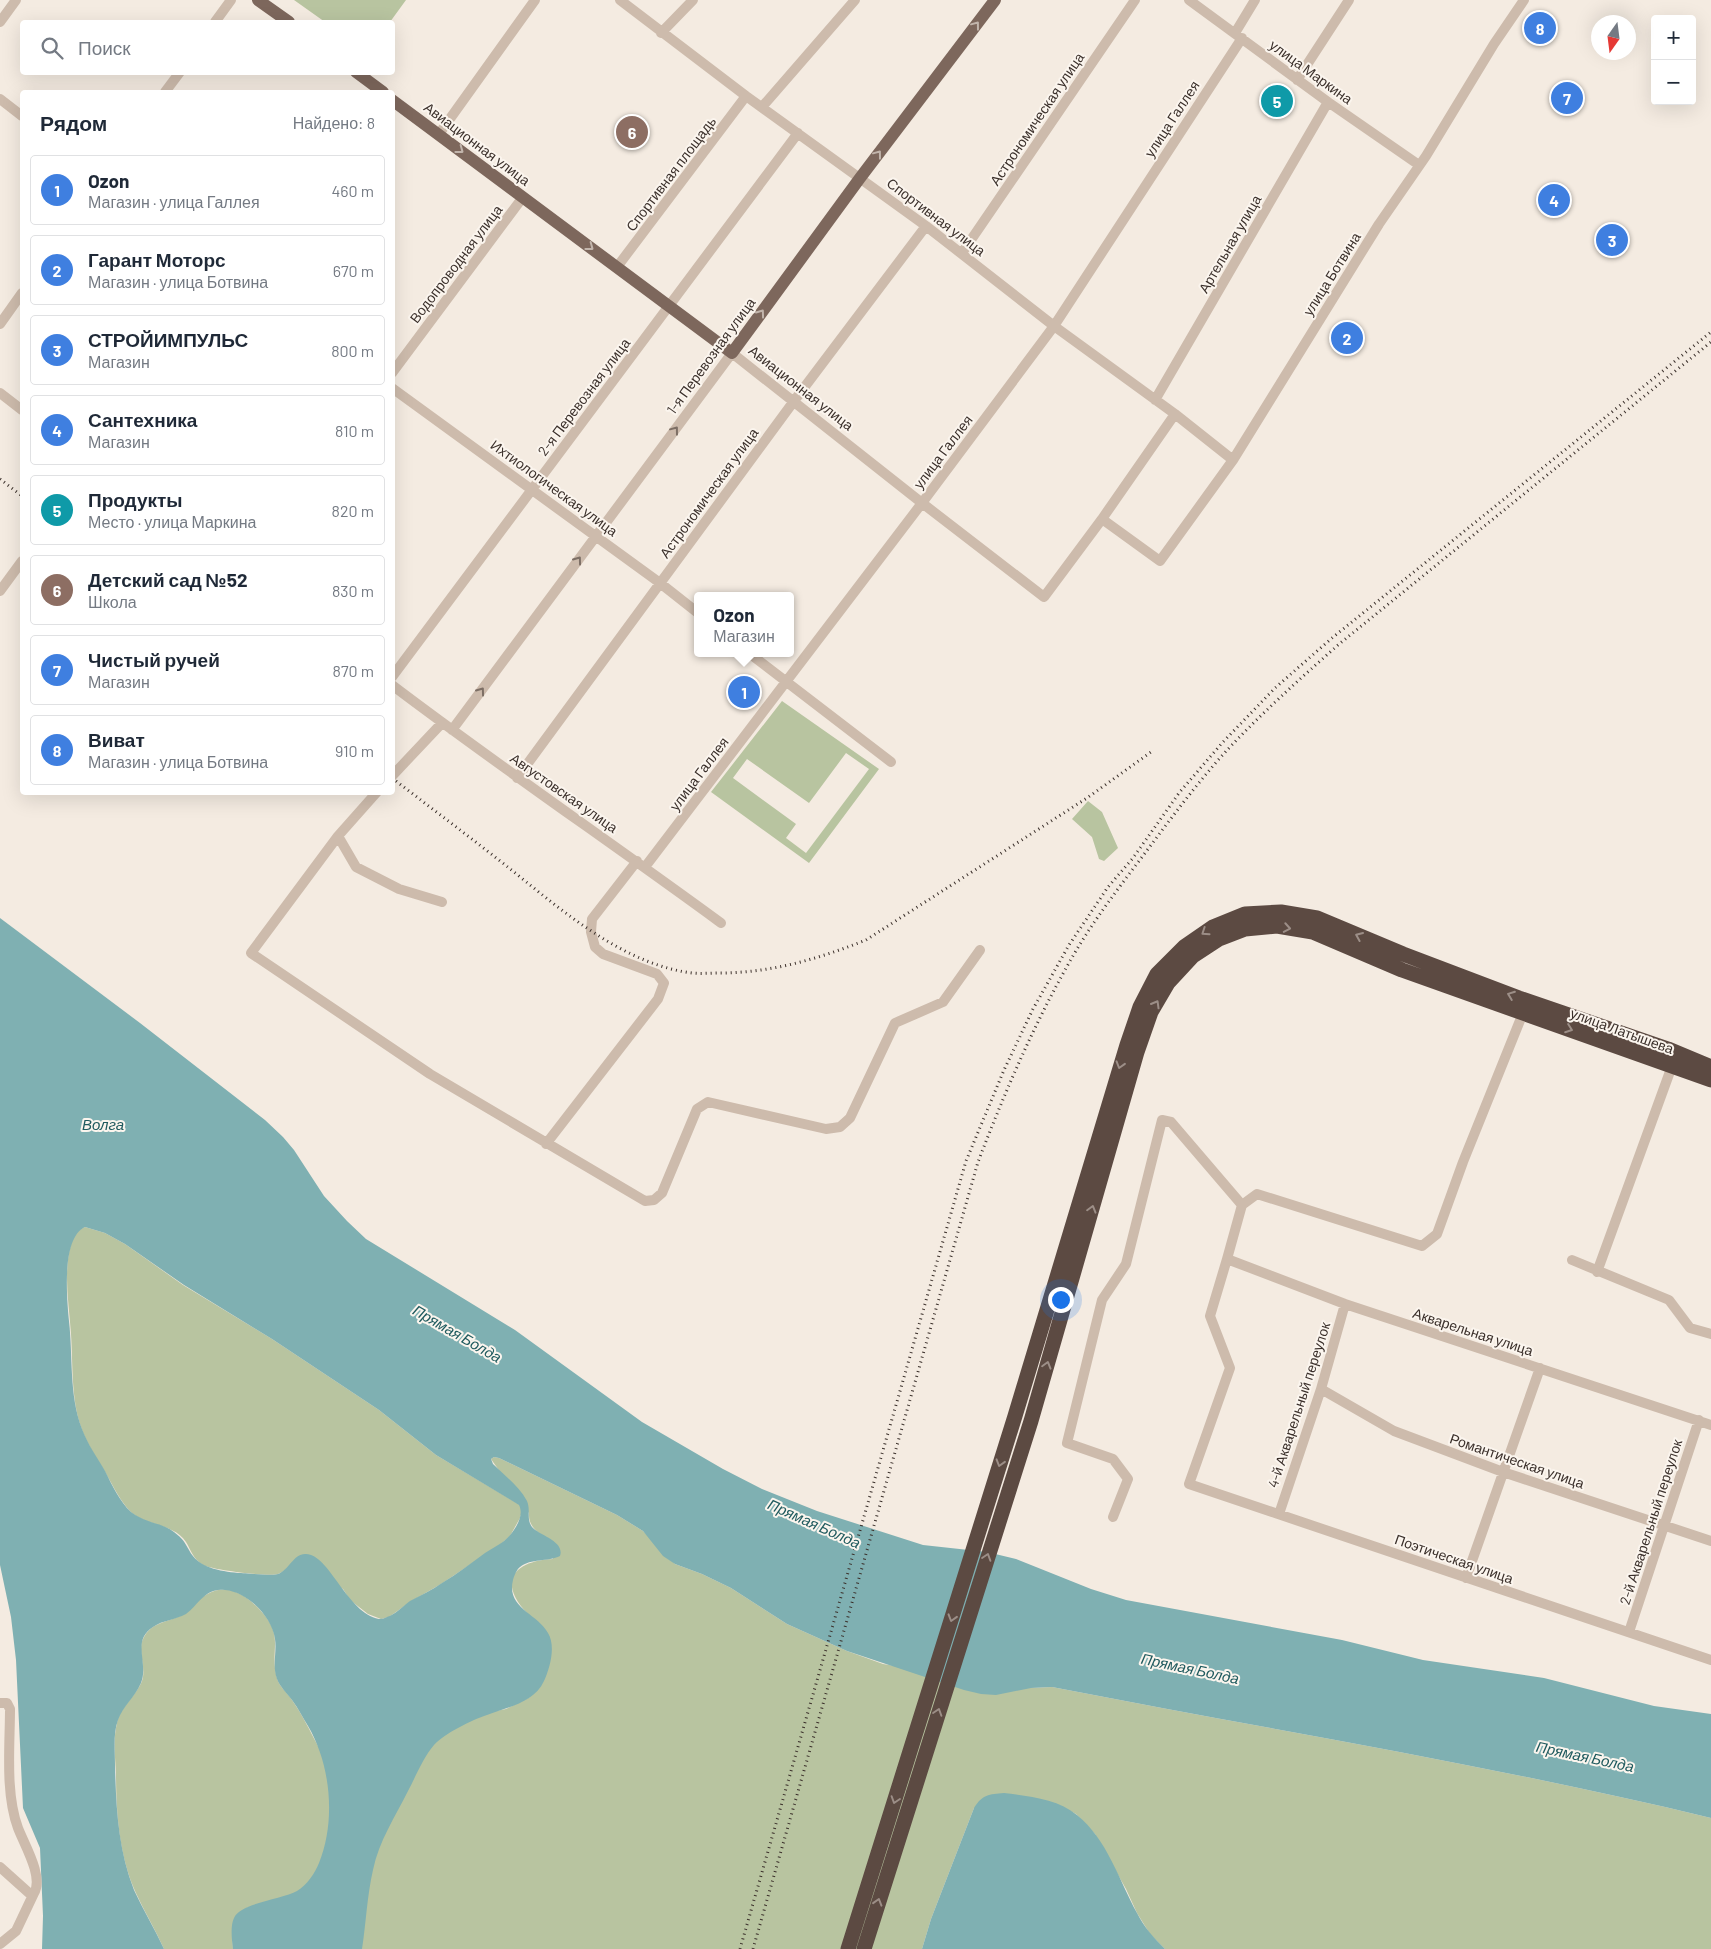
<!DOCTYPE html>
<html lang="ru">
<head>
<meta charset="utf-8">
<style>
	body { margin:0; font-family:Barlow,sans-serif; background:#f6f6f7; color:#1f2937 }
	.controls { position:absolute; right:15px; top:15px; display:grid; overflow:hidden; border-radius:5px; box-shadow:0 5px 20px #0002 }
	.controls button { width:45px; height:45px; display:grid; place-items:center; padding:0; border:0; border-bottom:1px solid #e0e1e3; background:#fff; color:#1f2937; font:25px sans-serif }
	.compass { position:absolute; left:1591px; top:15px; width:45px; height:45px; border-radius:50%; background:#fff; box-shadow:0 5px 20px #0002; rotate:194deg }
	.you { position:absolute; left:1060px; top:1299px; width:18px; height:18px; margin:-12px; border:4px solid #fff; border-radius:50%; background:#1a73e8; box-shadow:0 0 0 8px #1a73e833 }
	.badge { display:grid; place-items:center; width:32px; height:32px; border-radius:50%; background:#1f5a5e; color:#fff; font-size:16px; font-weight:700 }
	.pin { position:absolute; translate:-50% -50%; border:2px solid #fff; box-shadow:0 1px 5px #0006 }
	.popup { position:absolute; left:694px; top:592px; width:100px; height:65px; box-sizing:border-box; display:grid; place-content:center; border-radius:5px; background:#fff; filter:drop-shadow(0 1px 4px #0005); font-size:16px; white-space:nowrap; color:#747a83 }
	.popup b { font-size:19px; color:#1f2937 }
	.popup::after { content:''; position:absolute; left:50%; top:100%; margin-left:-10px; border:10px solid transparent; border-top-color:#fff }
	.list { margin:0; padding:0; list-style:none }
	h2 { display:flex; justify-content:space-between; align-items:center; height:65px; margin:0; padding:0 20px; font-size:21px }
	h2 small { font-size:16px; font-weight:400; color:#747a83 }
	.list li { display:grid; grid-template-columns:32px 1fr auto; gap:15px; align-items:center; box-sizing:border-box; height:70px; margin:0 10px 10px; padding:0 10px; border:1px solid #e0e1e3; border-radius:5px }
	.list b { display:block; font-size:19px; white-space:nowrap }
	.list p { margin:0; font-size:16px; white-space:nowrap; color:#747a83 }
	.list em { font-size:16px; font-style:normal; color:#747a83 }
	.icon { flex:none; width:28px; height:28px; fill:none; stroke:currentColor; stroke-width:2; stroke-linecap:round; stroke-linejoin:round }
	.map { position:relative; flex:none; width:1711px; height:1949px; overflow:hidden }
	.search { position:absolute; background:#fff; box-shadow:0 5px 20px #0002; left:20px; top:20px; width:375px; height:55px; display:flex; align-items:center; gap:12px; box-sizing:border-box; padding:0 18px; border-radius:5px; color:#747a83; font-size:19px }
	.panel { position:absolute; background:#fff; box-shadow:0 5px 20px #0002; left:20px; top:90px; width:375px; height:705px; border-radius:5px }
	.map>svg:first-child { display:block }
	.green { fill:#b8c4a0; fill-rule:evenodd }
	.water { fill:#7fb0b2; fill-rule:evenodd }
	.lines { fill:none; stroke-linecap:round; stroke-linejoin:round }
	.minor { stroke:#cdbbac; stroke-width:10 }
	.major { stroke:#7d675c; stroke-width:12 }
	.highway { stroke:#5c4a42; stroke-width:15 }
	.rail { stroke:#3b302b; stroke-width:3; stroke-dasharray:1 4; stroke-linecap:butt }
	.oneway { stroke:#c2b5ac }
	.oneway2 { stroke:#7d6f65 }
	.oneway3 { stroke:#9c8e87 }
	.labels { text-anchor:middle; stroke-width:4; stroke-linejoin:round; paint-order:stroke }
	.street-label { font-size:14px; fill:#3b302b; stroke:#fbf5ee }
	.water-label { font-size:15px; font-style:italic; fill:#1f5a5e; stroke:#fbf5ee }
</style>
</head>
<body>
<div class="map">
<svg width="1711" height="1949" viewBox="0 0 1711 1949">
	<rect width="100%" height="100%" fill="#f4ebe1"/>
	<path class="green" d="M294 0H406L390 22H325Z
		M782 701 879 769 809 863 711 792ZM846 753 869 769 806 853 786 838 796 824 733 778 747 759 809 803Z
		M1088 801 1102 812 1118 848 1104 861 1099 859 1092 837 1072 819Z
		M85 1227 105 1233 125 1244 183 1285 272 1339 379 1410 436 1455 520 1505 522 1511 520 1518 510 1536 501 1544 441 1584 410 1602 389 1617 381 1619 368 1614 350 1600 343 1589 292 1563C288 1567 284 1572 278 1574 269 1577 213 1570 203 1565 193 1559 191 1550 186 1542 173 1522 143 1527 128 1509 117 1496 111 1481 102 1467 94 1454 86 1442 81 1427 71 1398 73 1364 71 1334 69 1304 63 1273 71 1244 74 1235 77 1230 85 1227Z
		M494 1457 499 1458 617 1515 643 1531 675 1564 702 1574 731 1588 787 1624 847 1651 883 1664 1031 1688 1052 1687C1272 1730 1493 1765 1711 1818V1949H1165L1150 1934 1137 1913 1126 1889 1095 1834 1076 1814 1059 1805 974 1808 931 1919 922 1949H314L249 1907C229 1917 232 1928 233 1949H164C155 1929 144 1911 135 1891 119 1854 116 1813 116 1772 115 1756 113 1739 117 1723 120 1707 136 1696 142 1681 147 1666 136 1651 144 1637 154 1618 178 1623 191 1608 215 1581 237 1585 261 1611 285 1637 269 1650 277 1678 279 1687 288 1693 292 1700 302 1714 310 1731 318 1746L506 1709 530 1697 528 1614C497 1582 513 1561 553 1559L552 1541C540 1534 528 1528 529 1513L491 1459Z"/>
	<path class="water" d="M0 918 140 1023 265 1120 283 1137 294 1150 324 1196 347 1221 366 1239 515 1330 642 1422 723 1469 762 1489 817 1511 923 1545 987 1552 1016 1559 1091 1589 1126 1600 1342 1640 1423 1660 1544 1678 1654 1706 1711 1714V1818C1493 1765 1272 1730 1052 1687L1031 1688 996 1695 981 1694 964 1690 847 1651 787 1624 731 1588 702 1574 675 1564 663 1556 643 1531 617 1515 499 1458 494 1457 491 1459 493 1464C505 1476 519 1486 527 1501 531 1510 526 1519 532 1527 540 1536 565 1541 560 1556 548 1562 531 1558 520 1567 517 1569 514 1576 513 1580 506 1608 537 1613 548 1633 556 1646 550 1668 544 1681 534 1703 507 1707 487 1715 472 1720 445 1733 434 1745 424 1756 415 1778 408 1791 395 1817 379 1841 373 1870 367 1896 366 1923 362 1949H233C232 1941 230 1926 234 1918 240 1903 283 1899 297 1891 307 1885 315 1873 319 1863 336 1821 331 1765 308 1726 303 1718 298 1708 292 1700 287 1693 280 1687 277 1679 272 1665 277 1653 275 1639 272 1617 248 1592 225 1590 206 1587 199 1604 186 1614 175 1620 163 1620 153 1627 131 1641 149 1663 141 1683 135 1697 123 1706 118 1720 113 1733 115 1751 115 1764 116 1807 118 1849 134 1890 143 1910 155 1929 164 1949H42L43 1916 40 1848 23 1808 16 1660 11 1617 0 1565ZM85 1227 105 1233 125 1244 184 1285 272 1339 379 1410 436 1455 519 1505C524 1515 517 1526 511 1534 504 1543 494 1547 485 1553 471 1563 457 1574 442 1583 432 1590 421 1595 410 1601 403 1606 396 1614 387 1617 385 1618 382 1619 379 1619 347 1613 329 1554 306 1554 294 1553 289 1570 278 1574 273 1576 245 1573 238 1573 220 1571 198 1568 189 1550 184 1541 183 1539 174 1532 161 1522 147 1524 131 1512 120 1502 112 1485 105 1471 97 1457 88 1445 82 1429 69 1395 73 1357 69 1321 67 1299 61 1238 85 1227Z
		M1004 1793C1028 1796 1058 1799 1077 1815 1107 1839 1119 1880 1137 1913 1144 1927 1154 1938 1165 1949H922L931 1919 974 1808C982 1795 989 1794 1004 1793Z"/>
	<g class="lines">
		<path class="minor" d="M620 0 746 96 926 226 1054 326 1175 414 1233 460
			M1189 0 1328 102 1419 165
			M0 22 16 0
			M215 22 231 0
			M661 33 693 0
			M1235 33 1255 0
			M1297 80 1349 0
			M165 92 180 72
			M0 99 22 116
			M762 107 855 0
			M439 134 535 0
			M962 253 1135 0
			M617 267 746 96
			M0 324 22 293
			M392 373 523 197
			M392 388 660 583 698 613
			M0 393 22 410
			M1155 400 1328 102
			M1102 519 1160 561 1233 460 1379 224 1426 156 1494 44 1524 0
			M0 591 22 561
			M749 653 891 762
			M392 677 798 133
			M392 685C500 767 612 843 721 923
			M452 730 732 353 922 503 1044 597 1102 519 1175 414
			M392 776 442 723
			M517 778 794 401 926 226
			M377 792 338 836 251 953 430 1074 645 1201 654 1200 662 1193 697 1109 708 1102 826 1129 840 1127 850 1118 895 1023 943 1002 980 950
			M338 836 356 867 399 889 442 902
			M645 867 922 503 1054 326 1242 38
			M1523 1013 1463 1162 1437 1234 1422 1246 1257 1194 1242 1205 1227 1259 1210 1316 1230 1368 1189 1484 1711 1660
			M546 1144 658 999 664 983 657 974 603 954 595 947 591 932 592 919 637 861
			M1227 1259 1345 1304 1711 1425
			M1572 1260 1669 1300 1690 1328 1711 1334
			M1597 1272 1672 1066
			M1321 1389 1394 1431 1503 1472 1711 1541
			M1279 1514 1321 1389 1345 1304
			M1113 1517 1128 1479 1113 1459 1067 1443 1102 1300 1126 1264 1162 1120 1171 1122 1242 1205
			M1466 1578 1540 1368
			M1629 1632 1699 1420
			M0 1703H7L10 1709C10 1745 5 1793 18 1828 24 1844 44 1877 34 1893H29L0 1867
			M0 1944 16 1931 34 1893"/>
		<path class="major" d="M258 0 289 22
			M356 72 383 92
			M392 100 732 353 860 178 995 0"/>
		<path class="highway" d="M848 1949 1015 1416 1127 1045 1140 1007 1157 974 1184 947 1213 927 1245 914 1281 912 1317 918 1403 954 1519 998 1668 1049 1711 1067
			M864 1949 1031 1421 1137 1052 1151 1012 1168 983 1193 956 1219 939 1245 929 1277 926 1313 932 1402 970 1711 1080"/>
		<path class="rail" d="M0 479 22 496
			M392 778C430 807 467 835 504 864 558 907 621 964 692 973 701 974 710 973 719 973 771 973 818 959 866 940L1087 798 1151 752
			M740 1949 966 1161 1004 1070 1033 1009 1069 945 1108 887 1133 858 1179 793 1222 743 1275 688 1332 638 1711 332
			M753 1949 978 1162C1006 1089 1037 1017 1077 949 1100 911 1128 876 1154 841 1178 809 1203 776 1230 747 1264 711 1301 678 1338 645L1711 342"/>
	</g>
	<defs><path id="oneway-chevron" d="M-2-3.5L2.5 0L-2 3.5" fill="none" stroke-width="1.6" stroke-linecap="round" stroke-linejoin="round" transform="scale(1.25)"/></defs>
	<g class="oneway">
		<use href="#oneway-chevron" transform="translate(976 25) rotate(-53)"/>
		<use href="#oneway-chevron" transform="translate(460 150) rotate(37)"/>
		<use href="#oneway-chevron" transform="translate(878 154) rotate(-53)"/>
		<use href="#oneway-chevron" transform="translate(590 247) rotate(37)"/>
		<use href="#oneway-chevron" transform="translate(761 313) rotate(-54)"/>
	</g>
	<g class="oneway2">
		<use href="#oneway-chevron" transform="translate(675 430) rotate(-53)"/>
		<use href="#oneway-chevron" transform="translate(578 560) rotate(-54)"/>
		<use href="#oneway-chevron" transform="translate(481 691) rotate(-54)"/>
	</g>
	<g class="oneway3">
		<use href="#oneway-chevron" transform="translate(1287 928) rotate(10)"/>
		<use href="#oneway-chevron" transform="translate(1205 932) rotate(146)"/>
		<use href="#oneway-chevron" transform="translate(1359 936) rotate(-157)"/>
		<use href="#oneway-chevron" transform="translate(1511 995) rotate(-159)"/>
		<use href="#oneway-chevron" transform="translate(1156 1004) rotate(-60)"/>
		<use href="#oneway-chevron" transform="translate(1569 1029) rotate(20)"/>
		<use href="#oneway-chevron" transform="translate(1120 1065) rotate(107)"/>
		<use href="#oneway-chevron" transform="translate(1092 1209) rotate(-74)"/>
		<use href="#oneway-chevron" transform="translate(1047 1365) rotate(-74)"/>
		<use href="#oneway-chevron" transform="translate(1000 1463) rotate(107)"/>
		<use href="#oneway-chevron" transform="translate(987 1557) rotate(-72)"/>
		<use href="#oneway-chevron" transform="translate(952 1618) rotate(107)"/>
		<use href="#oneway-chevron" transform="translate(938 1712) rotate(-72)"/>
		<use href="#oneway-chevron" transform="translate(895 1800) rotate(108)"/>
		<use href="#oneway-chevron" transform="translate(878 1902) rotate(-73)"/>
	</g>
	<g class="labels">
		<g class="street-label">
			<text transform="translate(1311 72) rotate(36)" y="5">улица Маркина</text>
			<text transform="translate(1037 119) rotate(-56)" y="5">Астрономическая улица</text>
			<text transform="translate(1172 119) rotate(-57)" y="5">улица Галлея</text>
			<text transform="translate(477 144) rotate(37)" y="5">Авиационная улица</text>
			<text transform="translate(671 174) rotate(-53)" y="5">Спортивная площадь</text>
			<text transform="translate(936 217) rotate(37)" y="5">Спортивная улица</text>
			<text transform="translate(1230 244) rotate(-60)" y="5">Артельная улица</text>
			<text transform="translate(456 264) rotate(-53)" y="5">Водопроводная улица</text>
			<text transform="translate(1332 274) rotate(-58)" y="5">улица Ботвина</text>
			<text transform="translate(711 356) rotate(-54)" y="5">1-я Перевозная улица</text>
			<text transform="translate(801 388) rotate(38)" y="5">Авиационная улица</text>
			<text transform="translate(584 397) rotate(-53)" y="5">2-я Перевозная улица</text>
			<text transform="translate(943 452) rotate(-53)" y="5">улица Галлея</text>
			<text transform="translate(554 488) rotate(36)" y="5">Ихтиологическая улица</text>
			<text transform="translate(709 493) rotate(-54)" y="5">Астрономическая улица</text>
			<text transform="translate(699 774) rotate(-53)" y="5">улица Галлея</text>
			<text transform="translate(564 793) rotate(35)" y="5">Августовская улица</text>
			<text transform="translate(1622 1031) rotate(20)" y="5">улица Латышева</text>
			<text transform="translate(1473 1332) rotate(18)" y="5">Акварельная улица</text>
			<text transform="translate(1299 1405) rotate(-72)" y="5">4-й Акварельный переулок</text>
			<text transform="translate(1517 1461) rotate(19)" y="5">Романтическая улица</text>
			<text transform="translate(1651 1522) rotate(-72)" y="5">2-й Акварельный переулок</text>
			<text transform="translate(1454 1559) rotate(19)" y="5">Поэтическая улица</text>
		</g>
		<g class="water-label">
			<text x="103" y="1130">Волга</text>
			<text transform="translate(457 1334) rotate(30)" y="5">Прямая Болда</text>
			<text transform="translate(814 1524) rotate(24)" y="5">Прямая Болда</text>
			<text transform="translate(1190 1669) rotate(12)" y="5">Прямая Болда</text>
			<text transform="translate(1585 1757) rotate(12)" y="5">Прямая Болда</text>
		</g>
	</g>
</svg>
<div class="controls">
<button>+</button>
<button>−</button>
</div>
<svg class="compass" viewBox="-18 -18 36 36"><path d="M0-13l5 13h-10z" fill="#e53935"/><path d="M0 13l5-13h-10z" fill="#747a83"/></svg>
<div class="you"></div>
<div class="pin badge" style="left:744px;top:692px;background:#3f7fe0">1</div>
<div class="popup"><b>Ozon</b>Магазин</div>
<div class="pin badge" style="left:1347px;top:338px;background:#3f7fe0">2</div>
<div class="pin badge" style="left:1612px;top:240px;background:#3f7fe0">3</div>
<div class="pin badge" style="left:1554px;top:200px;background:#3f7fe0">4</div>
<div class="pin badge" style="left:1277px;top:101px;background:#0f9aa8">5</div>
<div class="pin badge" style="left:632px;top:132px;background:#8d6e63">6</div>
<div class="pin badge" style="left:1567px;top:98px;background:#3f7fe0">7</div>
<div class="pin badge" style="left:1540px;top:28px;background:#3f7fe0">8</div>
<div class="search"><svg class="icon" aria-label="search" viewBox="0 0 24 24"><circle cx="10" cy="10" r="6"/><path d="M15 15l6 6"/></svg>Поиск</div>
<section class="panel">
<h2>Рядом<small>Найдено: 8</small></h2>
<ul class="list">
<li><span class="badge" style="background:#3f7fe0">1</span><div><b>Ozon</b><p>Магазин · улица Галлея</p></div><em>460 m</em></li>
<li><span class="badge" style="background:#3f7fe0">2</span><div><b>Гарант Моторс</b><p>Магазин · улица Ботвина</p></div><em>670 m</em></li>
<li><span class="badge" style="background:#3f7fe0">3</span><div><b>СТРОЙИМПУЛЬС</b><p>Магазин</p></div><em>800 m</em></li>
<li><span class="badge" style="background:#3f7fe0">4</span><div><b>Сантехника</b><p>Магазин</p></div><em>810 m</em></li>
<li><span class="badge" style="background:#0f9aa8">5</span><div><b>Продукты</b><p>Место · улица Маркина</p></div><em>820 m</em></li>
<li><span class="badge" style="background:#8d6e63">6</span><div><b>Детский сад №52</b><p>Школа</p></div><em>830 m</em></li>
<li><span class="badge" style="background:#3f7fe0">7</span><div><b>Чистый ручей</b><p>Магазин</p></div><em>870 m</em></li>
<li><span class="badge" style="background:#3f7fe0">8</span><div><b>Виват</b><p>Магазин · улица Ботвина</p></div><em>910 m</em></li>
</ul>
</section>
</div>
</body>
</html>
